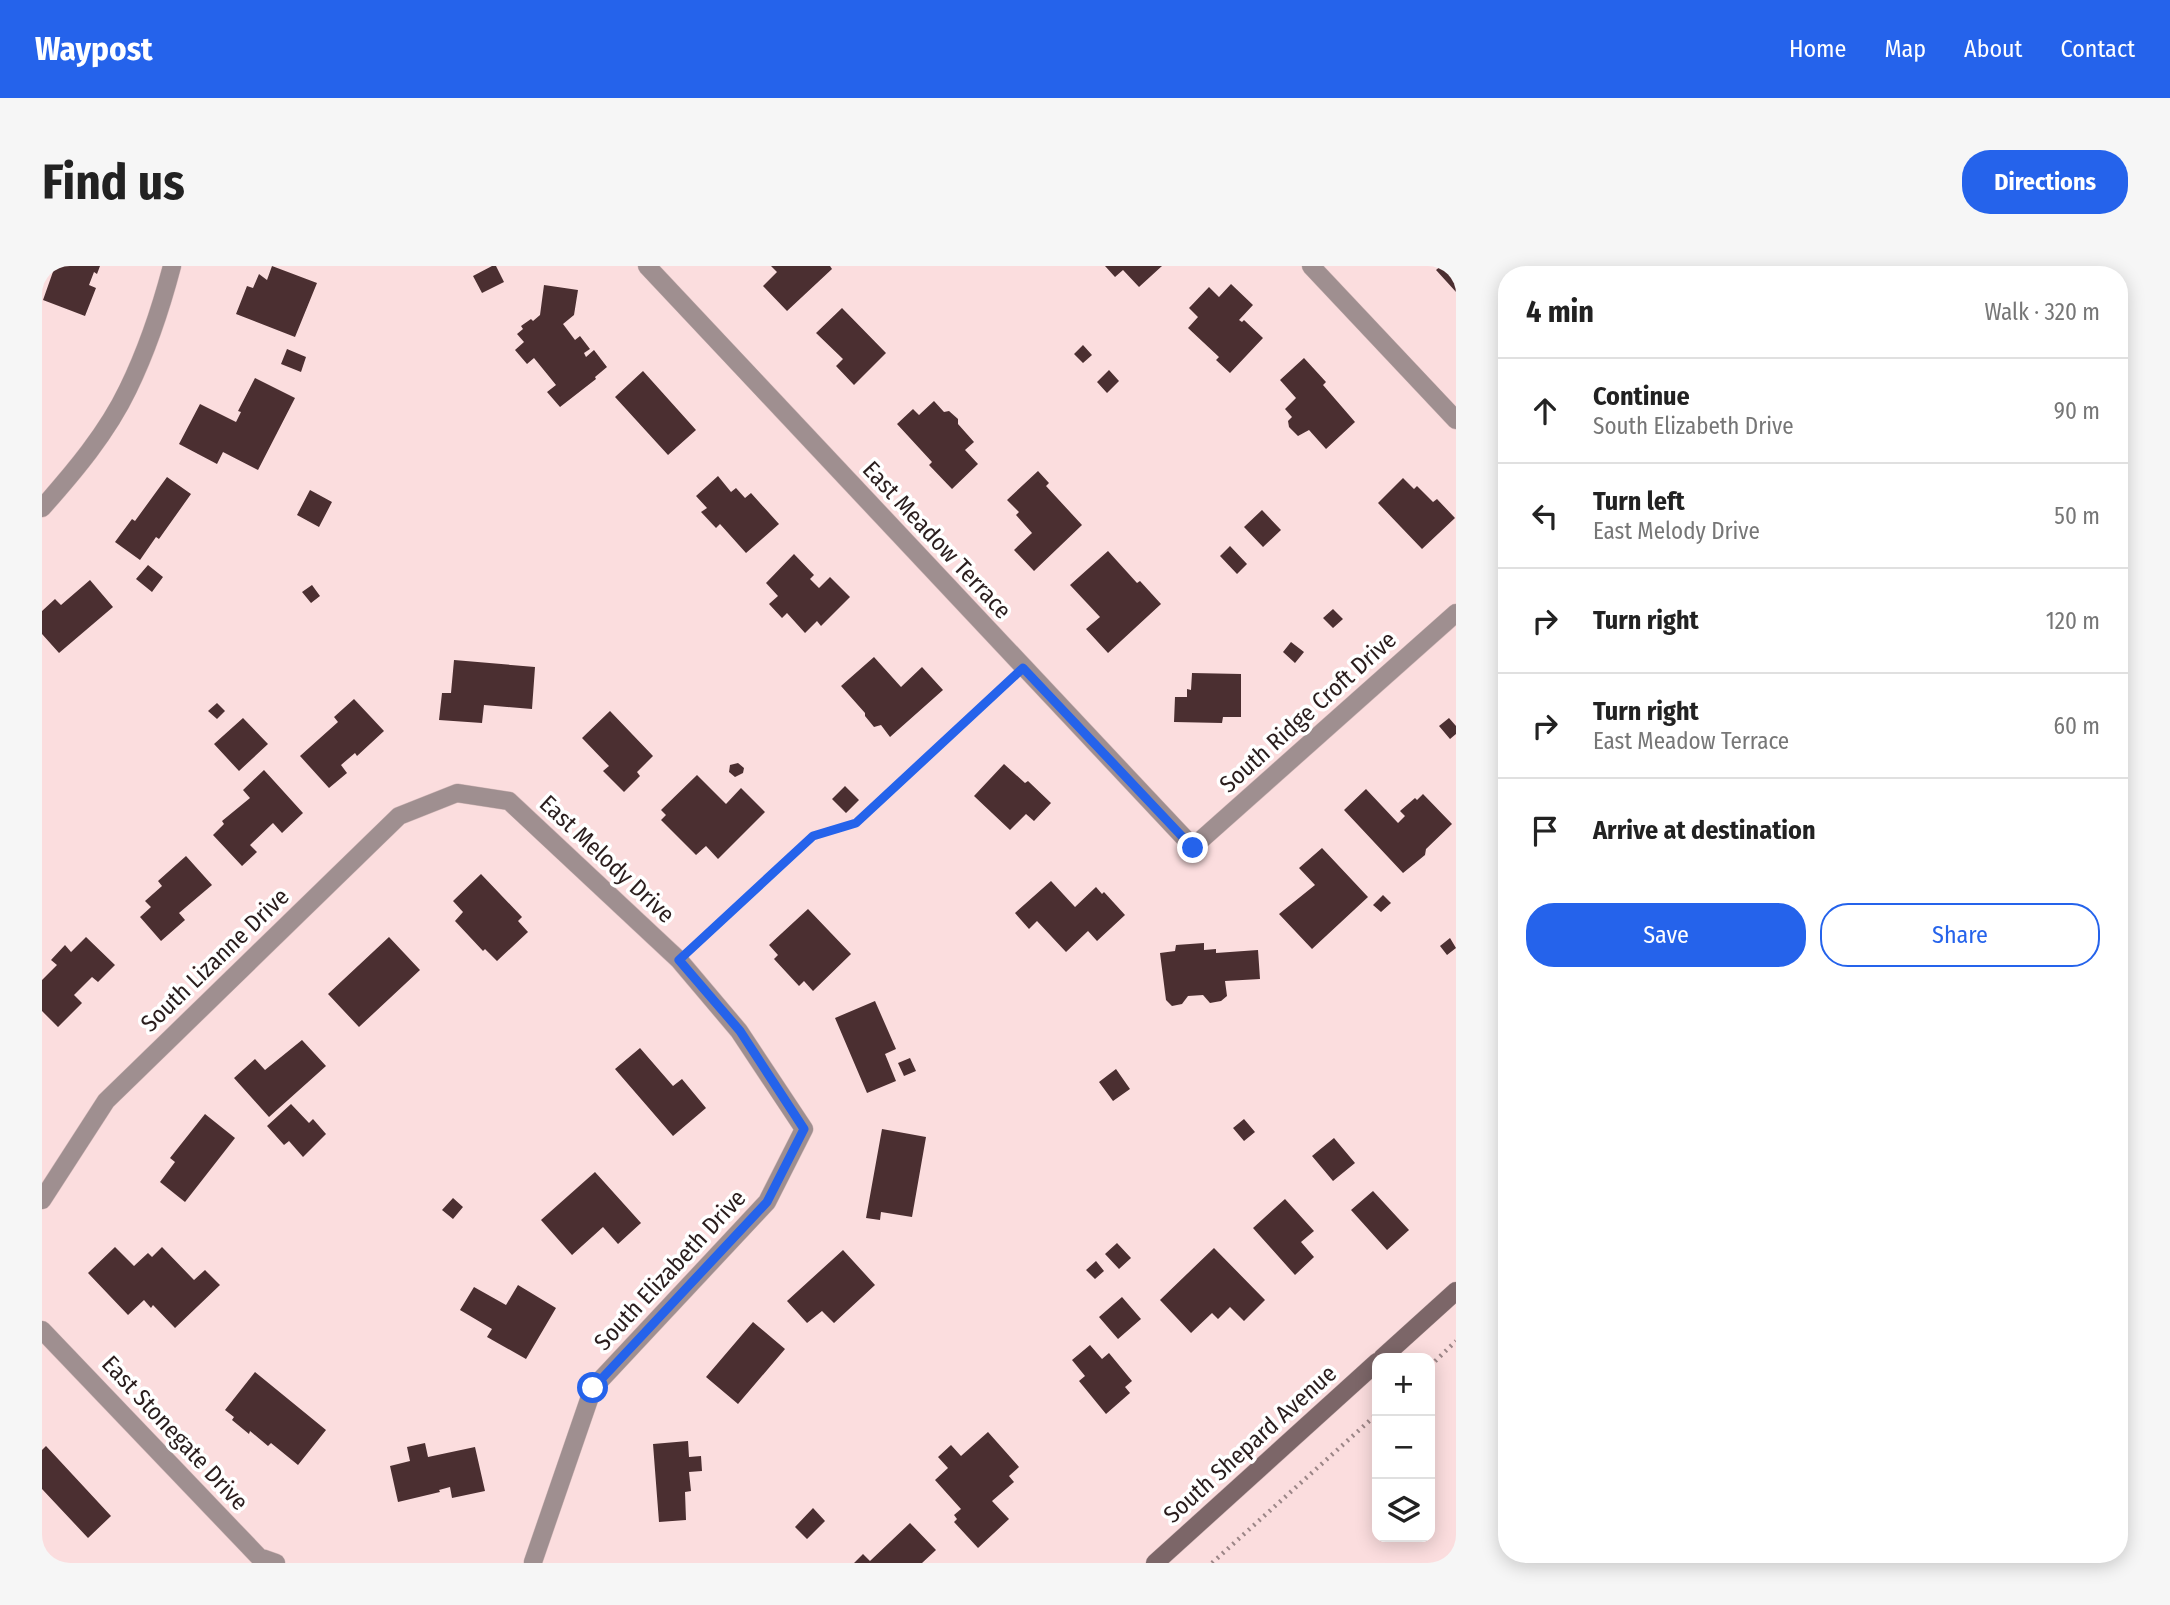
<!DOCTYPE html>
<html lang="en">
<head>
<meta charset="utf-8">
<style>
	body { margin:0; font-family:"Fira Sans Condensed",sans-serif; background:#f6f6f6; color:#222 }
	.controls { position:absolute; right:21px; bottom:21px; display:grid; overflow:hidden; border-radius:14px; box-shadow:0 4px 18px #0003 }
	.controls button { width:63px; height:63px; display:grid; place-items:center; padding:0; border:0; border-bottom:2px solid #e0e0e0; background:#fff; color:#222; font:35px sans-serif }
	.stop { position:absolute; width:21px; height:21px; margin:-16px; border:5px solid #2563eb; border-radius:50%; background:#fff }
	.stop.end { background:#2563eb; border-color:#fff; box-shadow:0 2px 7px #0008 }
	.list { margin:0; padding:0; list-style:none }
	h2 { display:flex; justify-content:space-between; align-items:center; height:91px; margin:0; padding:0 28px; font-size:30px }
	h2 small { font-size:23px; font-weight:400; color:#767676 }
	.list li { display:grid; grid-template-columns:46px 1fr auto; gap:21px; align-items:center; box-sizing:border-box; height:105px; padding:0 28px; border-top:2px solid #e0e0e0 }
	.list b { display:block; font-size:26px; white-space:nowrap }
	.list p { margin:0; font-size:23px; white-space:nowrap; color:#767676 }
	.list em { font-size:23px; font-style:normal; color:#767676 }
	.actions { display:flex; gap:14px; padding:21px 28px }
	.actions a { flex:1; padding:16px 0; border:2px solid #2563eb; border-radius:28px; text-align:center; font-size:24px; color:#2563eb }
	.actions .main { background:#2563eb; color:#fff }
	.icon { flex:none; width:38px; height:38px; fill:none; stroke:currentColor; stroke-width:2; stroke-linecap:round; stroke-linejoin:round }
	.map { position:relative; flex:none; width:1414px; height:1297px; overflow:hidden; border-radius:28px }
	header { display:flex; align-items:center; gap:42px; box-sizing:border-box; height:98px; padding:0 35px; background:#2563eb; color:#fff }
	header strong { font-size:33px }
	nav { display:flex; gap:38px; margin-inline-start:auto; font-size:24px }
	.intro { display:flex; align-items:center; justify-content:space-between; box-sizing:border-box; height:168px; padding:0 42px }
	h1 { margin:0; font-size:49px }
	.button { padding:18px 32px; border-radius:28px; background:#2563eb; color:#fff; font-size:24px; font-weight:700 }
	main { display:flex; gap:42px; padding:0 42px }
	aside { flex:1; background:#fff; border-radius:28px; box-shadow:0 4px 18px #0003 }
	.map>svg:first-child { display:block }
	.building { fill:#4b2f31 }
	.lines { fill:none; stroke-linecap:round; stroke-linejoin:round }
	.street-casing { stroke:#d5babb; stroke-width:19 }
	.secondary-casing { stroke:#d5babb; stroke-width:19 }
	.path { stroke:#9b8586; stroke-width:4.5; stroke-dasharray:2 5; stroke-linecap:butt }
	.street { stroke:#9f8f90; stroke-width:18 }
	.secondary { stroke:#7c6668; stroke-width:18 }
	.route { stroke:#2563eb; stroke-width:9 }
	.labels { text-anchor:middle; stroke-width:7; stroke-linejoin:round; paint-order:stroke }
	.street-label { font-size:24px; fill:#2a1d1d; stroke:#fff }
</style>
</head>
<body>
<header>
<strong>Waypost</strong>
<nav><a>Home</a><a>Map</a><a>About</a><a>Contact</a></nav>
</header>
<div class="intro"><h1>Find us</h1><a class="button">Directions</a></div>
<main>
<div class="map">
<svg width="1414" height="1297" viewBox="0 0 1414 1297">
	<rect width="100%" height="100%" fill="#fbddde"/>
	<path class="building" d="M13 0H58L55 8 52 6 47 19 54 22 43 50 1 34Z
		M230 0 275 17 253 71 194 48 205 20 211 22 217 8 225 14Z
		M450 0H454L462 16 440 27 431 10Z
		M729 0H788L790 3 745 45 721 20 735 6Z
		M1063 0H1120L1097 21 1081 4 1073 11Z
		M1399 0H1414V26L1394 4Z
		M1189 18 1211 39 1197 54 1200 56 1202 54 1221 72 1188 107 1174 94 1177 91 1146 62 1156 51 1147 42 1167 21 1177 31Z
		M502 19 536 24 532 49 521 58 533 74 538 70 548 83 542 87 544 91 552 84 565 101 553 111 554 113 518 141 505 126 514 119 492 92 485 98 473 84 482 76 475 68 481 63 479 60 489 53 491 55 498 49Z
		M800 42 844 87 812 119 794 100 801 93 774 67Z
		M1041 79 1050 89 1041 97 1032 88Z
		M245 83 264 91 259 106 239 98Z
		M1262 92 1284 116 1281 119 1313 156 1284 183 1267 164 1256 170 1247 161 1246 155 1250 151 1243 143 1254 132 1238 114Z
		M1067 104 1077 115 1065 127 1055 116Z
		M601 105 654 164 626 189 573 131Z
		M213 112 253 132 216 204 181 186 175 198 137 178 158 138 194 156 199 146 196 145Z
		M892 135 902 146 907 145 916 153V158L932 176 923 184 936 198 910 223 887 199 890 196 855 158 871 143 877 149Z
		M996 205 1007 217 1004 220 1040 259 992 305 972 284 990 267 974 249 977 246 965 234Z
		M676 210 689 226 694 222 703 232 709 227 737 258 704 287 678 258 674 262 659 246 665 242 654 230Z
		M125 211 149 228 117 273 114 271 98 294 73 276 90 253 93 255Z
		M1361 212 1372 223 1375 220 1391 236 1395 233 1413 252 1380 283 1336 237Z
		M268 224 290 236 277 261 255 249Z
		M1220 244 1239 264 1221 281 1202 261Z
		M1188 280 1205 298 1195 308 1178 290Z
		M1066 285 1095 317 1098 315 1119 338 1066 387 1044 363 1058 351 1028 319Z
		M752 288 772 309 768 313 777 322 788 311 808 331 779 360 775 355 763 367 745 347 740 352 727 338 736 330 724 317Z
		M106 299 121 311 110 326 94 313Z
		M48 314 71 341 17 387 0 368V345L13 333 19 339Z
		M270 319 278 330 269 337 260 326Z
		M1291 343 1301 353 1291 362 1281 352Z
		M1249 376 1262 386 1253 397 1241 386Z
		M832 391 859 421 880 401 901 424 848 471 839 459 832 461 823 450V447L799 420Z
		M412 394 493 401 490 443 442 439 440 457 397 454 400 427H409Z
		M1150 407 1199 408V451H1181L1180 457 1132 456 1133 431H1145V423L1149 424Z
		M312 433 342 465 315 490 313 487 299 499 305 507 287 522 258 490 296 456 292 451Z
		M175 437 183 445 175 453 166 445Z
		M568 445 611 490 595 506 598 510 582 526 561 505 567 500 540 472Z
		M201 452 226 478 197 505 172 478Z
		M1407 452 1414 460V468L1408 473 1397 460Z
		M696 497 702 502 701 507 693 511 687 506 688 499Z
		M962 498 983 517 986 515 1009 537 992 555 984 548 968 564 932 530Z
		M222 504 261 547 240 567 231 557 208 579 215 586 200 600 171 569 182 558 180 555 208 532 201 524Z
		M655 509 684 538 699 522 723 546 676 593 664 580 654 589 619 554 624 549 619 544Z
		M803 520 817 534 804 547 790 533Z
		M1324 523 1356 557 1363 550 1358 545 1373 532 1375 534 1381 528 1410 558 1384 583 1383 589 1361 607 1302 544Z
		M1280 582 1326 631 1270 683 1237 648 1273 619 1257 602Z
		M144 590 170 619 137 647 143 654 119 675 98 651 109 641 103 635 120 620 116 615Z
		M439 608 480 651 476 655 486 666 455 695 443 683 441 685 413 655 421 646 411 635Z
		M1009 615 1033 641 1054 621 1060 628 1062 626 1083 649 1055 675 1046 665 1024 686 995 655 987 663 973 647Z
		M1341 629 1349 637 1339 646 1331 639Z
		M766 643 809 688 771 725 762 715 757 720 732 693 736 689 727 679Z
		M44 671 73 699 56 716 50 711 32 729 40 737 16 761 0 745V714L15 699 9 694 23 679 29 686Z
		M347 671 378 704 317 761 286 728Z
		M1408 672 1414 682 1405 689 1398 680Z
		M1162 677V684L1174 683V687L1216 684 1218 713 1183 715 1185 730 1179 735 1168 737 1161 729 1146 730 1140 738 1130 740 1124 734 1118 687 1133 685 1134 679Z
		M833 735 854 783 843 788 854 815 825 827 793 752Z
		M260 774 284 800 227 851 192 812 213 793 223 804Z
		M598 782 631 820 640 813 664 842 631 870 573 803Z
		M868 792 874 805 862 810 856 797Z
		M1074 803 1088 823 1071 835 1057 816Z
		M249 838 267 857 271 853 284 868 261 891 247 875 242 879 225 860Z
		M163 848 193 872 143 936 118 916 133 896 128 892Z
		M1202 853 1213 866 1202 875 1191 862Z
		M840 863 884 871 870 951 839 946 838 954 824 952Z
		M1292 872 1313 897 1291 915 1270 890Z
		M553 906 599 957 576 978 561 961 530 989 499 954Z
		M1331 925 1367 964 1345 984 1309 944Z
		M411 932 421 941 411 953 400 944Z
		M1243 933 1272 965 1259 976 1272 991 1253 1009 1211 962Z
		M1075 977 1089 992 1077 1003 1063 988Z
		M73 981 92 1000 106 987 110 991 120 981 152 1014 163 1004 178 1019 133 1062 111 1039 109 1042 102 1034 86 1049 46 1007Z
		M1172 982 1223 1034 1202 1055 1188 1041 1176 1053 1170 1047 1149 1067 1118 1034Z
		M801 984 833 1019 792 1057 780 1045 765 1057 745 1035Z
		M1054 995 1062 1005 1053 1013 1044 1004Z
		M476 1019 514 1042 484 1093 445 1071 450 1063 418 1044 432 1021 464 1039Z
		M1080 1031 1099 1053 1076 1073 1057 1051Z
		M711 1056 743 1083 696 1138 664 1111Z
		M1048 1079 1060 1093 1067 1087 1090 1115 1083 1121 1088 1127 1064 1148 1037 1115 1043 1110 1030 1094Z
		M213 1106 284 1164 256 1199 229 1177 226 1180 208 1165 207 1168 190 1154 192 1151 183 1144Z
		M946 1166 977 1201 967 1210 972 1216 950 1235 967 1253 936 1282 912 1256 915 1253 912 1249 919 1243 893 1214 906 1202 896 1191 909 1179 919 1190Z
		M646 1175 647 1191 659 1190 660 1205 647 1206 649 1225 643 1226 644 1254 617 1256 611 1178Z
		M383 1177 386 1191 433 1181 443 1225 410 1232 408 1221 397 1224 398 1226 356 1236 348 1200 368 1195 365 1181Z
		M4 1180 69 1250 46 1272 0 1223V1184Z
		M771 1242 783 1255 765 1273 753 1261Z
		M868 1257 894 1284 880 1297H812L821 1288 828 1295Z"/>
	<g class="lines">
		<defs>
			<path id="street" d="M605 0 1151 581 1414 347
				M1269 0 1414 154
				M0 242C32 206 65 167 86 123 105 84 119 42 130 0
				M0 934 64 835 357 550 415 527 467 535 637 694 697 765 762 863 725 936 551 1122 491 1296
				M0 1064 217 1291 234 1297"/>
			<path id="secondary" d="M1340 1092 1414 1025
				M1113 1297 1335 1096"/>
		</defs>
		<use href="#street" class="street-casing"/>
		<use href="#secondary" class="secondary-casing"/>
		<path class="path" d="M651 681 770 570 814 557 968 414
			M1388 1100 1414 1075
			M1170 1297 1335 1148"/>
		<use href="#street" class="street"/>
		<use href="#secondary" class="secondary"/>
	</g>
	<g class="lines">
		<path class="route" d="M551 1122 725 936 762 863 698 765 637 694 771 570 814 557 981 402 1151 582"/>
	</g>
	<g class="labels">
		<g class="street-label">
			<text transform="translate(895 274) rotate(47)" y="8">East Meadow Terrace</text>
			<text transform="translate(1266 446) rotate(-42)" y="8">South Ridge Croft Drive</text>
			<text transform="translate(565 593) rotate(43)" y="8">East Melody Drive</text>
			<text transform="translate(173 694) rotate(-44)" y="8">South Lizanne Drive</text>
			<text transform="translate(628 1004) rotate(-47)" y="8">South Elizabeth Drive</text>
			<text transform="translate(133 1167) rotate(47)" y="8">East Stonegate Drive</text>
			<text transform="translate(1208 1178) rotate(-42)" y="8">South Shepard Avenue</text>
		</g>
	</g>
</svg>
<div class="controls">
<button>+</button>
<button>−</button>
<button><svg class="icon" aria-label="layers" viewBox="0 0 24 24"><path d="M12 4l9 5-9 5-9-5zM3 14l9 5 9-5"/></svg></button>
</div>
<div class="stop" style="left:551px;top:1122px"></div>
<div class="stop end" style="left:1151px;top:582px"></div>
</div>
<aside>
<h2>4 min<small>Walk · 320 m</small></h2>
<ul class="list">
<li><svg class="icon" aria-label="ahead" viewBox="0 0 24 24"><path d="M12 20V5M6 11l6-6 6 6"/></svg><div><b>Continue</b><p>South Elizabeth Drive</p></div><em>90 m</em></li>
<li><svg class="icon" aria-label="left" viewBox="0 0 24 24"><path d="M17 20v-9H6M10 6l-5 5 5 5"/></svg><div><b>Turn left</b><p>East Melody Drive</p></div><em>50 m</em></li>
<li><svg class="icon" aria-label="right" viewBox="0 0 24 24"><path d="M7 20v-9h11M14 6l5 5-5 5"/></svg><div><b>Turn right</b></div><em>120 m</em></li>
<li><svg class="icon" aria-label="right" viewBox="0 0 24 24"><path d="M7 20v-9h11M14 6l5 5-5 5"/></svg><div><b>Turn right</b><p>East Meadow Terrace</p></div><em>60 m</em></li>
<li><svg class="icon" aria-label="arrive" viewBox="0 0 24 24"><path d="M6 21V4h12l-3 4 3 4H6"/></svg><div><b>Arrive at destination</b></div></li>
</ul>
<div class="actions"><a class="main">Save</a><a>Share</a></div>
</aside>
</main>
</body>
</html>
